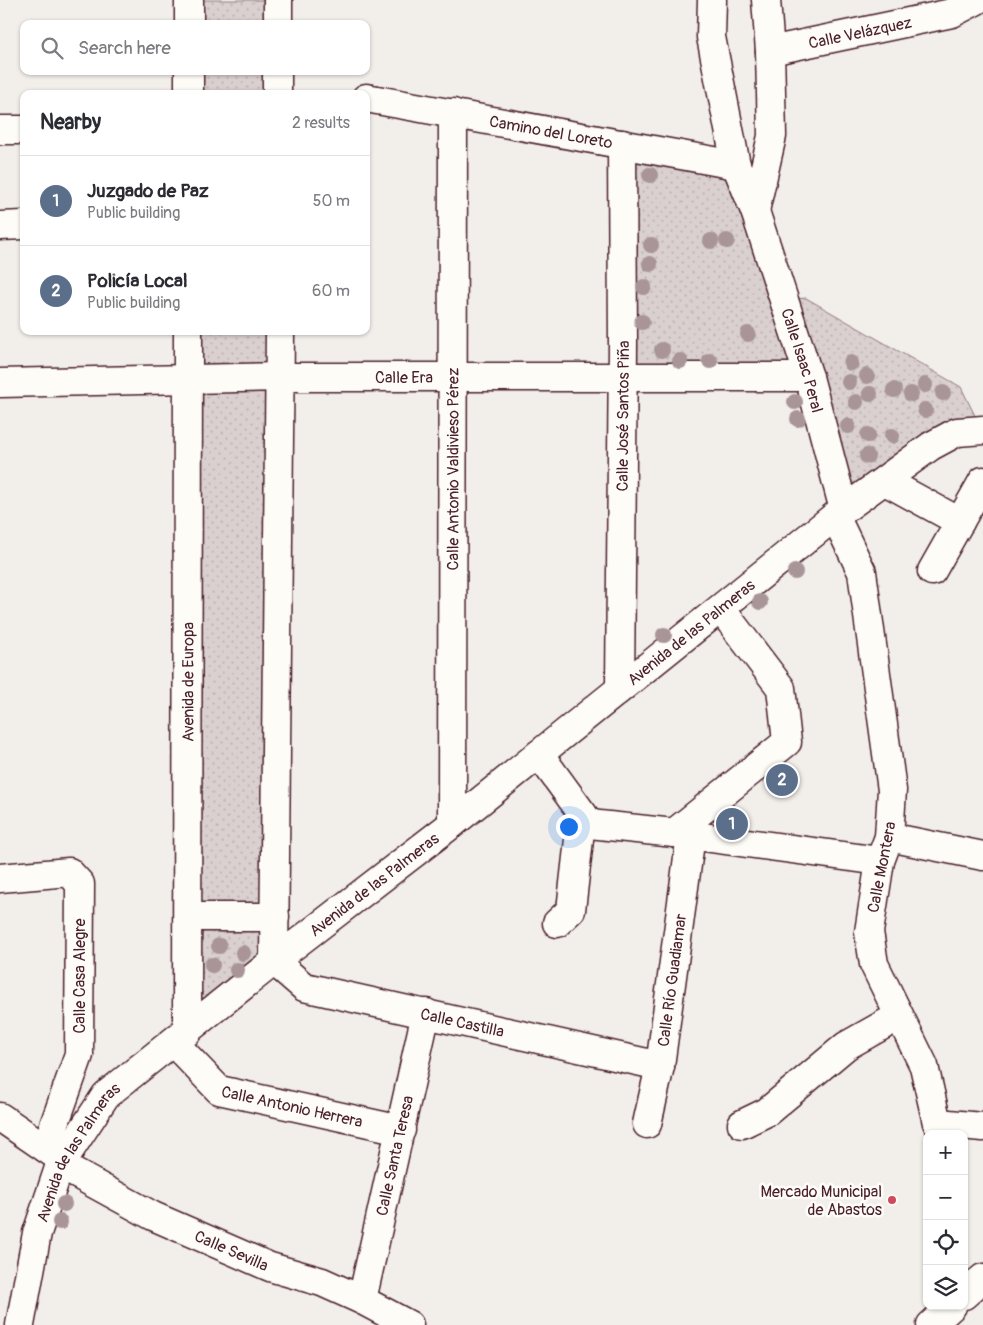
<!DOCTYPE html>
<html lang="en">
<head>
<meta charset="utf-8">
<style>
	body { margin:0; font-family:Pangolin,sans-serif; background:#f2f2f3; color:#2b2b33 }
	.controls { position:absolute; right:15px; bottom:15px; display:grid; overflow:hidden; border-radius:10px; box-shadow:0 1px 4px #0004 }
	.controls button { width:45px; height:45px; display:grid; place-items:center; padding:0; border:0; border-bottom:1px solid #e1e1e2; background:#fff; color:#2b2b33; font:25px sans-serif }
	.you { position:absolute; left:568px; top:826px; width:18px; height:18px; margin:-12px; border:4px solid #fff; border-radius:50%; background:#1a73e8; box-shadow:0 0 0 8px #1a73e833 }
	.badge { display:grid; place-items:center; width:32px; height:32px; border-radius:50%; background:#0f766e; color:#fff; font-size:16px; font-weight:700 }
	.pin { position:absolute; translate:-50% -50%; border:2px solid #fff; box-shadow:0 1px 5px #0006 }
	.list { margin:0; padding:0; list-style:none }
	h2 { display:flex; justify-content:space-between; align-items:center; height:65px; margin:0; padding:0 20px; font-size:21px }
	h2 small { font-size:16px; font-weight:400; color:#7c7c81 }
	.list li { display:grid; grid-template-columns:32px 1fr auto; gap:15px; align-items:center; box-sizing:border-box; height:90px; padding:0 20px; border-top:1px solid #e1e1e2 }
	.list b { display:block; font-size:19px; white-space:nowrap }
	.list p { margin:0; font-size:16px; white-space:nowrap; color:#7c7c81 }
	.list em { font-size:16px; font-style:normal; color:#7c7c81 }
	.icon { flex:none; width:28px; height:28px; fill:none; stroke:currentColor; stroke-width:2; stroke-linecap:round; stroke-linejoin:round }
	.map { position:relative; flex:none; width:983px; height:1325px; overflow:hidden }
	.search { position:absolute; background:#fff; box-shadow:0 1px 4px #0004; left:20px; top:20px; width:350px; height:55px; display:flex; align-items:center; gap:12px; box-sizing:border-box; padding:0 18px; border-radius:10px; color:#7c7c81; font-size:19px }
	.panel { position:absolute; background:#fff; box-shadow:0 1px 4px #0004; left:20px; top:90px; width:350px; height:245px; border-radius:10px }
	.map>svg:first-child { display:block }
	.grass { fill:url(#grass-dots); stroke:#92787d }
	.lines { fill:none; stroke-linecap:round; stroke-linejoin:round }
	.minor-casing { stroke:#4a1f2b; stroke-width:31 }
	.major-casing { stroke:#4a1f2b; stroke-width:31 }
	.minor { stroke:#fdfcf7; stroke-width:28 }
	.major { stroke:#fdfcf7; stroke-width:28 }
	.tree { fill:#a99598 }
	.poi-dot { fill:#d1495b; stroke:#fdfcf7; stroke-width:2 }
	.labels { text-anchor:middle; stroke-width:5; stroke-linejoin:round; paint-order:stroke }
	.street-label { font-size:16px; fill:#4a1f2b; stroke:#fdfcf7 }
	.poi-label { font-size:16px; fill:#4a1f2b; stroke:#fdfcf7; text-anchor:end }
</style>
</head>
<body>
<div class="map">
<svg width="983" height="1325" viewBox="0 0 983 1325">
	<defs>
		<pattern id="grass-dots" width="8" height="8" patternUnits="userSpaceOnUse" patternTransform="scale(1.25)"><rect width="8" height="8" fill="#d9d0cf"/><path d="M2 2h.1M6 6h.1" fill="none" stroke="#bcb2b2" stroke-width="1.8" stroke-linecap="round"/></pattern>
	</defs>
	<rect width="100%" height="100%" fill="#f2efeb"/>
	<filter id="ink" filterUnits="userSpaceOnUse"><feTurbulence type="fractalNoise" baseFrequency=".02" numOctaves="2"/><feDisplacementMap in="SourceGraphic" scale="10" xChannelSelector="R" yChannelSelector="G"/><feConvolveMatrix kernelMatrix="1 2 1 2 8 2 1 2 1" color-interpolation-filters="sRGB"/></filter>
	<g filter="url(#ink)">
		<path class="grass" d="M189 0H278V24H189Z
			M189 71H277V94H189Z
			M622 144 736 165 783 300 806 298 961 387 982 430 844 510 809 377 623 376Z
			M188 331H280L274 961 187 1032Z"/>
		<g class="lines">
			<defs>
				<g id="minor">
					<path d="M189 24V0"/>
					<path d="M278 24V0"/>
					<path id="s1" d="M770 51 952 13 977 0"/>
					<path d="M189 94V71"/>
					<path d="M277 94V71"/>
					<path id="s2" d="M366 98 736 165"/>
					<path d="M0 130H24"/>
					<path d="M755 211 772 136 770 51 766 0"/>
					<path d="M0 226 24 225"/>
					<path id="s3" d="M280 331 274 961 304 987 660 1066"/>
					<path id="s4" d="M0 383 281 377H809"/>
					<path d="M983 430 957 432 931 446 835 516 862 572 892 790 889 837 880 861 869 932 874 964 924 1066 937 1123 983 1127"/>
					<path d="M885 481 960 522"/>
					<path d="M932 571 983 481"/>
					<path id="s5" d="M620 687 623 344 622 144"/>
					<path d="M539 754 590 824 674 833 880 861"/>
					<path id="s6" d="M452 824 453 113"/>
					<path d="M674 833 787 742 781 688 721 609"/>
					<path d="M889 837 983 856"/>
					<path d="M0 878 69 872 80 884 79 1055 46 1148"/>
					<path d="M188 917H275"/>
					<path d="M557 923 571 910 582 813"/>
					<path id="s7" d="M187 1032 188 331"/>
					<path id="s8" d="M174 1043 219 1090 401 1130"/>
					<path d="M0 1117 60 1158"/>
					<path id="s9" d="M647 1124 660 1066 691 835"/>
					<path d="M742 1124 767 1112 846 1046 899 1016"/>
					<path id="s10" d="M60 1165 153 1216 270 1267 322 1282 362 1300 409 1325"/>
					<path d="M964 1295 983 1278"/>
					<path id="s11" d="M362 1300 426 1013"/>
					<path d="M931 1325 952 1306"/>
				</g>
				<g id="major">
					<path id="s12" d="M712 0 711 37 736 165 755 211 809 377 844 510"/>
					<path id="s13" d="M20 1325 37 1233 60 1165 106 1095 274 961 452 824 835 516"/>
				</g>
			</defs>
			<use href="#minor" class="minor-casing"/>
			<use href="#major" class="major-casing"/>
			<use href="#minor" class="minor"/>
			<use href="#major" class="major"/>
		</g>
		<g class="tree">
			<circle cx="650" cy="175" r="8"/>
			<circle cx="711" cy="241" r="8"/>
			<circle cx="727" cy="241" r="8"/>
			<circle cx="651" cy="245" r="8"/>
			<circle cx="650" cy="264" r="8"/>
			<circle cx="644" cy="287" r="8"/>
			<circle cx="642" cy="322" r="8"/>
			<circle cx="748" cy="334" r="8"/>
			<circle cx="662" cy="350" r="8"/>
			<circle cx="680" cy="361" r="8"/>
			<circle cx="710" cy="361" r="8"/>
			<circle cx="851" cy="363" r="8"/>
			<circle cx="867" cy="376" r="8"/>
			<circle cx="849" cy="382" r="8"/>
			<circle cx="925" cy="385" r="8"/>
			<circle cx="894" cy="390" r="8"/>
			<circle cx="943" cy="393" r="8"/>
			<circle cx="870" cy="394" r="8"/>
			<circle cx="911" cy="394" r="8"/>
			<circle cx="795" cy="402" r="8"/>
			<circle cx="856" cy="402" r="8"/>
			<circle cx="925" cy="410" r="8"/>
			<circle cx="798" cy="419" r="8"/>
			<circle cx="848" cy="426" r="8"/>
			<circle cx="868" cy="435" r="8"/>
			<circle cx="892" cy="436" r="8"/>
			<circle cx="867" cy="456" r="8"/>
			<circle cx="795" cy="572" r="8"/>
			<circle cx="760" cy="602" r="8"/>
			<circle cx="664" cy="635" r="8"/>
			<circle cx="219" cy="946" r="8"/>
			<circle cx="243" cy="953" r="8"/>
			<circle cx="212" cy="965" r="8"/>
			<circle cx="237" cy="970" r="8"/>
			<circle cx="64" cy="1204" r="8"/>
			<circle cx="60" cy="1222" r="8"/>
		</g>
	</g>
	<circle class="poi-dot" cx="892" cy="1200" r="5"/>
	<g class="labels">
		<g class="street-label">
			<text dy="6" stroke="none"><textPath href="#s1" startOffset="92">Calle Velázquez</textPath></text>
			<text dy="6" stroke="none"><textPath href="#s2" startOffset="188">Camino del Loreto</textPath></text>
			<text dy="6" stroke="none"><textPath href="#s12" startOffset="374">Calle Isaac Peral</textPath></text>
			<text dy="6" stroke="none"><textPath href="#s4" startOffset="404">Calle Era</textPath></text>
			<text dy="6" stroke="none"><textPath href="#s5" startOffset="271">Calle José Santos Piña</textPath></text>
			<text dy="6" stroke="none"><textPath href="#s6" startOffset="355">Calle Antonio Valdivieso Pérez</textPath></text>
			<text dy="6" stroke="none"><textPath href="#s13" startOffset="995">Avenida de las Palmeras</textPath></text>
			<text dy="6" stroke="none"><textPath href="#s7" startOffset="350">Avenida de Europa</textPath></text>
			<text transform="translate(881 867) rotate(-79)" y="6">Calle Montera</text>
			<text dy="6" stroke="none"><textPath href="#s13" startOffset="590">Avenida de las Palmeras</textPath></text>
			<text transform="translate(79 976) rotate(-90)" y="6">Calle Casa Alegre</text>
			<text dy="6" stroke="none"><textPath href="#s9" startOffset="146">Calle Río Guadiamar</textPath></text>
			<text dy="6" stroke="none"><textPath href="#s3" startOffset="832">Calle Castilla</textPath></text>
			<text dy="6" stroke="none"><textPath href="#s8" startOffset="140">Calle Antonio Herrera</textPath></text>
			<text dy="6" stroke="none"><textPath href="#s13" startOffset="185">Avenida de las Palmeras</textPath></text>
			<text dy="6" stroke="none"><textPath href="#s11" startOffset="148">Calle Santa Teresa</textPath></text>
			<text dy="6" stroke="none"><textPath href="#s10" startOffset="192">Calle Sevilla</textPath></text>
		</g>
		<g class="poi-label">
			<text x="882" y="1197">Mercado Municipal<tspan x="882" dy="18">de Abastos</tspan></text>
		</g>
	</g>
</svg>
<div class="controls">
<button>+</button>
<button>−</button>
<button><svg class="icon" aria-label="locate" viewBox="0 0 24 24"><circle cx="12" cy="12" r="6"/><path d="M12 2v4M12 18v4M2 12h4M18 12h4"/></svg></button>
<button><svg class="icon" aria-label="layers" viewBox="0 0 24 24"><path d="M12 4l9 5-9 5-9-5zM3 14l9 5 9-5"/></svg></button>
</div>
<div class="you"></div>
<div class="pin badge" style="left:732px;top:824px;background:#5c6f8a">1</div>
<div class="pin badge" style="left:782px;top:780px;background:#5c6f8a">2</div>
<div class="search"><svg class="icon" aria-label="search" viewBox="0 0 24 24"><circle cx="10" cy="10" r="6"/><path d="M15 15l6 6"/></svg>Search here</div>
<section class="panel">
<h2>Nearby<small>2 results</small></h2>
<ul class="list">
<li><span class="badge" style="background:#5c6f8a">1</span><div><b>Juzgado de Paz</b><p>Public building</p></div><em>50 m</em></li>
<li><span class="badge" style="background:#5c6f8a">2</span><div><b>Policía Local</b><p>Public building</p></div><em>60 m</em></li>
</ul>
</section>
</div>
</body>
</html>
